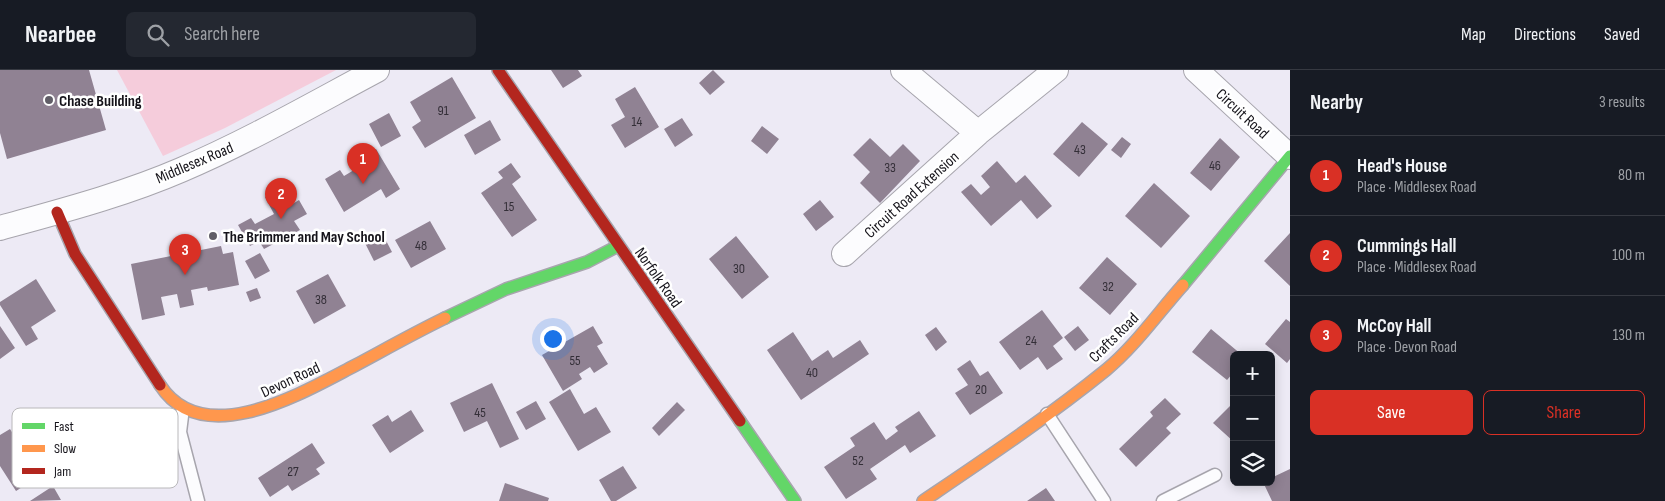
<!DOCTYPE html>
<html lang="en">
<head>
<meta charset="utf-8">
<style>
	body { margin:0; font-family:"Sofia Sans Condensed",sans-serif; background:#242831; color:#f1f3f6 }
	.controls { position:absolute; right:15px; bottom:15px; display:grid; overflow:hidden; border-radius:8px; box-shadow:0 2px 12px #0003 }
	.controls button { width:45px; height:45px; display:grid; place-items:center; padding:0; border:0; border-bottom:1px solid #363941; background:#171b24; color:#f1f3f6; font:25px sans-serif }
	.you { position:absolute; left:552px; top:268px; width:18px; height:18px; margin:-12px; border:4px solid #fff; border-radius:50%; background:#1a73e8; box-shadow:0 0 0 8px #1a73e833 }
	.badge { display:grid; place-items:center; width:32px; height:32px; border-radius:50%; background:#d93025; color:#fff; font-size:16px; font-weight:700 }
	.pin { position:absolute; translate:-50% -41px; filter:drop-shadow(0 1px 2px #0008) }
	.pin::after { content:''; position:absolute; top:26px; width:18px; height:15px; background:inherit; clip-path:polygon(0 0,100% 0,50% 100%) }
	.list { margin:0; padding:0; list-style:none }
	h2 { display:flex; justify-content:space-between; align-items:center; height:65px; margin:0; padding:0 20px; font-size:21px }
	h2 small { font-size:16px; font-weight:400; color:#9ea1a6 }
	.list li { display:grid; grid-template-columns:32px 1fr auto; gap:15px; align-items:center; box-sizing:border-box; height:80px; padding:0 20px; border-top:1px solid #363941 }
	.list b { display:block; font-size:19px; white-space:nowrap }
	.list p { margin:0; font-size:16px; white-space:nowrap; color:#9ea1a6 }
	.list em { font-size:16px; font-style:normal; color:#9ea1a6 }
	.actions { display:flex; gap:10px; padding:15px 20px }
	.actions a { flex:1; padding:11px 0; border:1px solid #d93025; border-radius:8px; text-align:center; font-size:18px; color:#d93025 }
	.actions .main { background:#d93025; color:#fff }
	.icon { flex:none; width:28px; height:28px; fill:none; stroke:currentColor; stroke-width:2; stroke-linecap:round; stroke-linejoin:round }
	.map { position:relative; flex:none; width:1290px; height:431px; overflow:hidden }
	header { display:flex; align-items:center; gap:30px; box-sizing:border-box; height:70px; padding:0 25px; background:#171b24; border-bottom:1px solid #363941 }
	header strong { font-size:24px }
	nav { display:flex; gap:28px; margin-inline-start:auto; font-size:18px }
	.search { width:350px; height:45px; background:#242831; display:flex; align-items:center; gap:12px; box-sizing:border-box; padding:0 18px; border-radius:8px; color:#9ea1a6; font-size:19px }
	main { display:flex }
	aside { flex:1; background:#171b24 }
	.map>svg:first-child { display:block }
	.green { fill:#f5ccdb }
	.building { fill:#908293 }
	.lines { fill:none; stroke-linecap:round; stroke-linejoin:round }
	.lane-casing { stroke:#a7a5ad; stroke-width:15 }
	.street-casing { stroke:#a7a5ad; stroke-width:26 }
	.fast-casing { stroke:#a7a5ad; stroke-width:14 }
	.slow-casing { stroke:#a7a5ad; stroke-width:14 }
	.jam-casing { stroke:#a7a5ad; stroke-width:14 }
	.lane { stroke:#fcfcfe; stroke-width:12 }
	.street { stroke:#fcfcfe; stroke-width:24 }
	.fast { stroke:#63d668; stroke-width:11 }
	.slow { stroke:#ff974d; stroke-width:11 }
	.jam { stroke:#b3261e; stroke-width:11 }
	.poi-dot { fill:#615e67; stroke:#fff; stroke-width:2 }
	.labels { text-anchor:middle; stroke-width:5; stroke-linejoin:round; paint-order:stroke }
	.number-label { font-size:14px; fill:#342f38 }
	.poi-label { font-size:16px; font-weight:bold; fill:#15131a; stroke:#fff; text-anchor:start }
	.street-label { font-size:16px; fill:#15131a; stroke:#fff }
	.key { fill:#fff; stroke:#b9b8ba; stroke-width:1 }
	.key-label { font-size:14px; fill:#15131a }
</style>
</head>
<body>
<header>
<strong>Nearbee</strong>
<div class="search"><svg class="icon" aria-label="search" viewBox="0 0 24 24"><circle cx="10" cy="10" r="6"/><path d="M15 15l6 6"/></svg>Search here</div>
<nav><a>Map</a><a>Directions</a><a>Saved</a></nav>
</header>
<main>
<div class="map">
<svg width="1290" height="431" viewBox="0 0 1290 431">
	<rect width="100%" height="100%" fill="#edeaf5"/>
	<path class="green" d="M117 0H336L225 58 163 86Z"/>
	<path class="building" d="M0 0H89L106 60 7 89 0 63Z
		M551 0H578L582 6 563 18Z
		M713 0 725 12 710 25 699 13Z
		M452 7 476 48 425 78 412 57 421 51 410 32Z
		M635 17 659 57 625 78 611 55 625 47 615 29Z
		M389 43 401 66 381 77 369 54Z
		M682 48 693 65 675 77 664 59Z
		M490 50 501 70 475 85 464 65Z
		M1082 52 1108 74 1079 107 1053 84Z
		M762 56 779 69 767 84 751 71Z
		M1122 67 1131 74 1121 88 1111 80Z
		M870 68 890 87 903 74 920 91 880 133 860 113 870 102 853 85Z
		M1220 68 1240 87 1211 121 1190 103Z
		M376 79 400 119 386 128 381 119 344 142 325 109 340 100 344 106 364 94 360 88Z
		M997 91 1016 113 1025 105 1052 136 1037 149 1021 130 991 156 961 122 971 114 981 125 990 117 981 106Z
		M511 93 521 107 512 114 537 150 512 167 481 123 503 108 498 102Z
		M1154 113 1190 146 1161 178 1125 146Z
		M282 118 291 135 299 130 307 144 294 151 300 160 264 179 259 171 250 176 238 155 251 148 255 154 274 144 265 127Z
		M820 130 834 147 816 161 803 144Z
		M430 151 446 179 411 198 395 170Z
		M381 161 392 182 374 191 364 171Z
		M1290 163V216L1264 191Z
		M736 166 769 207 742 229 709 189Z
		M221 176 223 184 233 182 239 215 208 221 207 217 191 220 194 235 180 238 177 224 161 227 165 245 142 250 131 194Z
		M260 183 270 201 255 209 245 191Z
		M1107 187 1137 214 1110 245 1079 218Z
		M328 204 346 236 314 254 296 221Z
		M36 209 56 241 31 257 38 269 26 276 0 235V232Z
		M257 218 261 228 250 232 246 222Z
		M1042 240 1063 268 1053 276 1063 289 1047 300 1038 287 1020 300 999 272Z
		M1286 249 1290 252V289L1287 293 1265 274Z
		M0 256 15 278 0 289Z
		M593 256 603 273 597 276 608 294 594 303 590 297 579 304 582 309 563 321 542 285Z
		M1078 256 1089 270 1075 281 1064 267Z
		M936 257 947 272 936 281 925 265Z
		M1211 259 1242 285H1234V302L1227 310 1192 282Z
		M793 262 812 291 828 280 833 288 860 270 869 284 801 330 767 280Z
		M970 290 980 306 988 301 1003 323 970 345 955 323 968 315 957 299Z
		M492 313 519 369 500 378 487 351 464 362 450 333Z
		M570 319 584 344 596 337 611 362 578 381 549 332Z
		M1165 328 1181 344 1166 358 1171 363 1136 397 1119 379 1153 346 1150 342Z
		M536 331 546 349 526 360 516 342Z
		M677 332 685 340 659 366 652 358Z
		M1231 335 1234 338V372L1213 353Z
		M411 340 424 361 390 383 372 355 388 345 392 352Z
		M919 341 936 366 910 383 905 375 870 399 877 409 846 429 824 397 855 376 850 368 874 352 886 370 898 361 895 357Z
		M10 359 40 406 16 421 0 396V365Z
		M312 373 325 393 316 399 320 404 292 421 288 415 270 427 258 408Z
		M623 396 637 418 616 431H611L599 410Z
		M1290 399V431H1272L1263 412H1271V408Z
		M505 413 549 428 548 431H499Z
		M53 416 61 430 30 431Z
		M1046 418 1055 431H1027Z"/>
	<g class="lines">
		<defs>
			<path id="lane" d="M183 338 180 362 198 431
				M1047 344 1104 431
				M1163 431 1215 405"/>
			<path id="street" d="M903 0 978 63
				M1196 0 1290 87
				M0 158C61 141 123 125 181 100 249 71 313 34 377 0
				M844 184 978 63 1056 0"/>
			<path id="fast" d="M1183 215 1290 86
				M445 248 506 219 587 192 618 176
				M740 351 795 431"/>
			<path id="slow" d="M160 315C203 382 304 322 354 296 384 280 414 263 445 248
				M923 431C985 389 1048 347 1106 300 1135 276 1158 243 1183 215"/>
			<path id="jam" d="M498 0 740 351
				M57 142 75 184 160 315"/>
		</defs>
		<use href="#lane" class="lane-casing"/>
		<use href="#street" class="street-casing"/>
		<use href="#fast" class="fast-casing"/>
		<use href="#slow" class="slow-casing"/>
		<use href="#jam" class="jam-casing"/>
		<use href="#lane" class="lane"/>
		<use href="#street" class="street"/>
		<use href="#fast" class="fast"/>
		<use href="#slow" class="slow"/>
		<use href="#jam" class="jam"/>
	</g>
	<g class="poi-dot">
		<circle cx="49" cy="30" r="5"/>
		<circle cx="213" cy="166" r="5"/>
	</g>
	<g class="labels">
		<g class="number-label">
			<text x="443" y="45">91</text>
			<text x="637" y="56">14</text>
			<text x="1080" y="84">43</text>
			<text x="1215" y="100">46</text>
			<text x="890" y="102">33</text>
			<text x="509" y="141">15</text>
			<text x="421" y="180">48</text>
			<text x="739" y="203">30</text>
			<text x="1108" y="221">32</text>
			<text x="321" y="234">38</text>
			<text x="1031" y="275">24</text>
			<text x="575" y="295">55</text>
			<text x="812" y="307">40</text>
			<text x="981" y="324">20</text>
			<text x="480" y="347">45</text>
			<text x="858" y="395">52</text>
			<text x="293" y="406">27</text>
		</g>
		<g class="poi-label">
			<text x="59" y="36">Chase Building</text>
			<text x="223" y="172">The Brimmer and May School</text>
		</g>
		<g class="street-label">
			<text transform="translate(1243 43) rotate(43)" y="6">Circuit Road</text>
			<text transform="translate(194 92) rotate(-23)" y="6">Middlesex Road</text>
			<text transform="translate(911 124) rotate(-42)" y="6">Circuit Road Extension</text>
			<text transform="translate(659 207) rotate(55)" y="6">Norfolk Road</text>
			<text transform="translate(1113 267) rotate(-45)" y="6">Crafts Road</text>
			<text transform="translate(290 309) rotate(-25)" y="6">Devon Road</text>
		</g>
	</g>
	<rect x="12" y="338" width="166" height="80" rx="8" class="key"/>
	<rect x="22" y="353" width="23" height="6" fill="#63d668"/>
	<rect x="22" y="375" width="23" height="7" fill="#ff974d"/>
	<rect x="22" y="398" width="23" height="6" fill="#b3261e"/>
	<g class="key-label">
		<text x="54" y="361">Fast</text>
		<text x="54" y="383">Slow</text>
		<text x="54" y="406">Jam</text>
	</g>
</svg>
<div class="controls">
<button>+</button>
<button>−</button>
<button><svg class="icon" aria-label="layers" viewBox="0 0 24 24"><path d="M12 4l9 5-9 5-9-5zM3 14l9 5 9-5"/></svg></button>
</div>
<div class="you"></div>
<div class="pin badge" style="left:363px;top:114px">1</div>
<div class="pin badge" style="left:281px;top:149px">2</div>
<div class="pin badge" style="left:185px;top:205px">3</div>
</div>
<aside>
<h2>Nearby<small>3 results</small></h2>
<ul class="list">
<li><span class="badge">1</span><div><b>Head's House</b><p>Place · Middlesex Road</p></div><em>80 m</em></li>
<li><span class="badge">2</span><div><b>Cummings Hall</b><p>Place · Middlesex Road</p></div><em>100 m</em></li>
<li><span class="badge">3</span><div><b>McCoy Hall</b><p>Place · Devon Road</p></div><em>130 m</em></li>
</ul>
<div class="actions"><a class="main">Save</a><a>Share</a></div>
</aside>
</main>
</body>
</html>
